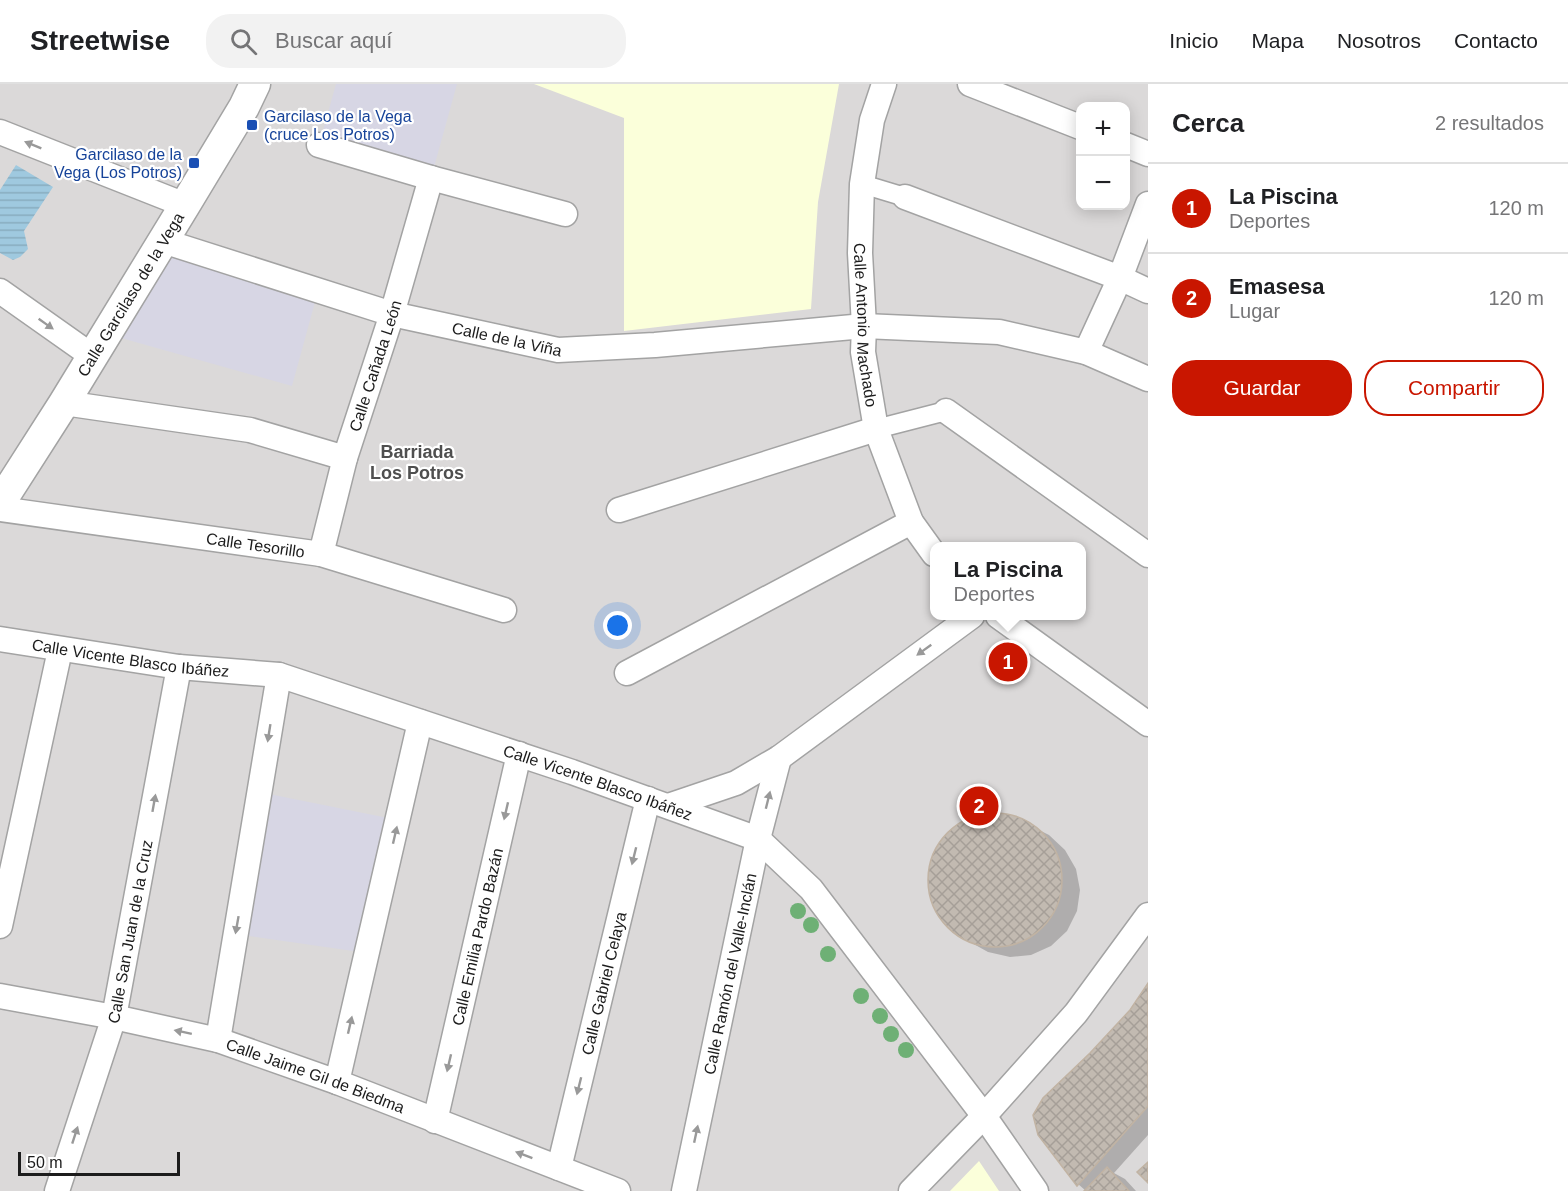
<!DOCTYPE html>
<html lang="es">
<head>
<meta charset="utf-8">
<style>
	body { margin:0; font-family:Arial,sans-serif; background:#f2f2f2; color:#202124 }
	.controls { position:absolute; right:18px; top:18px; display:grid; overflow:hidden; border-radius:12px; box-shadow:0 3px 15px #0003 }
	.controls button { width:54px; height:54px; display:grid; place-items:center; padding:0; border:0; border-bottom:2px solid #e0e0e0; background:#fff; color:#202124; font:30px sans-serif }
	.scale { position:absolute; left:18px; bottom:15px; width:162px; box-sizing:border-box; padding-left:6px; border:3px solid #1c1c1c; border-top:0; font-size:16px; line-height:21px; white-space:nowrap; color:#1c1c1c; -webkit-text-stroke:4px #fff; paint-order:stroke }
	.you { position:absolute; left:618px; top:542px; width:21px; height:21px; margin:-15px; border:4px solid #fff; border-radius:50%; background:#1a73e8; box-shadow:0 0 0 9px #1a73e833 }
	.badge { display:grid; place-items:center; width:39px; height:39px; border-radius:50%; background:#c91600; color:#fff; font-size:20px; font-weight:700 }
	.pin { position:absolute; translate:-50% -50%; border:3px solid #fff; box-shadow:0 2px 6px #0006 }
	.popup { position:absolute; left:930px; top:458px; width:156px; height:78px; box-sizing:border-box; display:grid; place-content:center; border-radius:12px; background:#fff; filter:drop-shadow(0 2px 4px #0005); font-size:20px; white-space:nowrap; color:#757577 }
	.popup b { font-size:22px; color:#202124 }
	.popup::after { content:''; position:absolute; left:50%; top:100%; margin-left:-12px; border:12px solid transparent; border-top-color:#fff }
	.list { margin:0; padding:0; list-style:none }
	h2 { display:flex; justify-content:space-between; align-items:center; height:78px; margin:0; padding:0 24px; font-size:26px }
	h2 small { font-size:20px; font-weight:400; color:#757577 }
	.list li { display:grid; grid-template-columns:39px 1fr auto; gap:18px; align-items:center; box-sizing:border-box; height:90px; padding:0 24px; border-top:2px solid #e0e0e0 }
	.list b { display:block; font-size:22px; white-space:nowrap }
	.list p { margin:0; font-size:20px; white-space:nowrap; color:#757577 }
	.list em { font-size:20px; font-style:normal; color:#757577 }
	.actions { display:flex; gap:12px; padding:18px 24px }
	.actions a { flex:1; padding:14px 0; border:2px solid #c91600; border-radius:24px; text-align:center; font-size:21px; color:#c91600 }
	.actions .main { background:#c91600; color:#fff }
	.icon { flex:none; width:33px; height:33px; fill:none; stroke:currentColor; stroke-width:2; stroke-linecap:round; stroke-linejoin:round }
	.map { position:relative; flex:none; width:1148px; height:1107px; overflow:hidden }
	header { display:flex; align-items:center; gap:36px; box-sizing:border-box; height:84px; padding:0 30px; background:#fff; border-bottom:2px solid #e0e0e0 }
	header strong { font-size:28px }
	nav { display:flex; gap:33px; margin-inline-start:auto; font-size:21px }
	.search { width:420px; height:54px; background:#f2f2f2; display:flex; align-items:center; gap:15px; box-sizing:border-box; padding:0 21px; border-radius:24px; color:#757577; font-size:22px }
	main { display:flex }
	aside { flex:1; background:#fff }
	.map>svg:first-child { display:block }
	.residential { fill:#dbd9d9; fill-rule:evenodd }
	.education { fill:#fbffda }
	.plaza { fill:#d7d6e4 }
	.water { fill:url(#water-rules) }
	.shadow { fill:#0003 }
	.building { fill:url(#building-cross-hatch); stroke:#c1b3a3; stroke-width:1.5 }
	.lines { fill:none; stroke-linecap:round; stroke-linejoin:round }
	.pedestrian-casing { stroke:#a3a3a3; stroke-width:21 }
	.minor-casing { stroke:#a3a3a3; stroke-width:27 }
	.tertiary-casing { stroke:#a3a3a3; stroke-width:33 }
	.pedestrian { stroke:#fff; stroke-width:18 }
	.minor { stroke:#fff; stroke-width:24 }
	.tertiary { stroke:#fff; stroke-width:30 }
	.tree { fill:#6eb075 }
	.oneway { fill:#999 }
	.transit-dot { fill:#1a4fb4; stroke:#fff; stroke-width:2 }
	.labels { text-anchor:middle; stroke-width:4.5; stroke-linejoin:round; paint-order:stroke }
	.transit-label { font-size:16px; fill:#164399; stroke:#fff; text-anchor:start }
	.street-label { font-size:16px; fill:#1c1c1c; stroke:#fff }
	.neighbourhood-label { font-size:18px; font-weight:bold; fill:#4f4f4f; stroke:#fff }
</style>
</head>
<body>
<header>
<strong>Streetwise</strong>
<div class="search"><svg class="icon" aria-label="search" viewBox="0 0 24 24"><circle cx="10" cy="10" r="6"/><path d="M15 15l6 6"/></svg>Buscar aquí</div>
<nav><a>Inicio</a><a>Mapa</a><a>Nosotros</a><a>Contacto</a></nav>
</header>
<main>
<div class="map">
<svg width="1148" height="1107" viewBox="0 0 1148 1107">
	<defs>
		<pattern id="water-rules" width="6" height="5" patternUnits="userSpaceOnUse" patternTransform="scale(1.5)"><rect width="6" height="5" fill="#9fc9df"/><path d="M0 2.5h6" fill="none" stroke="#88acbf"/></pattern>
		<pattern id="building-cross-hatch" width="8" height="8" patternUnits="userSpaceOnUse" patternTransform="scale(1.5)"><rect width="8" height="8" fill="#c2bab1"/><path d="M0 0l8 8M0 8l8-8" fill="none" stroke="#a69f98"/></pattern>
	</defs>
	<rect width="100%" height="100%" fill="#eeece1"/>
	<path class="residential" d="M0 0H1148V1107H0ZM1080 22H1126V122H1080ZM934 462H1082V532H934Z"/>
	<path class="education" d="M534 0H839L818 118 811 225 624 247V34Z
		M979 1077 999 1107H950Z"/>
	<path class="plaza" d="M336 0H457L431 94 319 61Z
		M163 157 318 207 292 302 107 250Z
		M259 708 398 736 367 869 235 850Z"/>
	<path class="water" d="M16 81 53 103 24 147 28 165 20 173 13 176 0 169V106Z
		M1001 563 1024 581 1015 593 1010 595 1007 592V587L992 576Z"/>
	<path class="shadow" d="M990 712 994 715 997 731 1011 732 1049 751 1065 766 1076 785 1080 806 1077 827 1067 847 1051 862 1031 871 1010 873 988 868 970 858 951 846 937 829 930 808 929 787 936 766 950 748 968 736 975 734 969 731Z
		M1148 901V1051L1114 1089 1125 1095 1136 1107H1086L1078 1100 1091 970 1131 926Z"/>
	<path class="building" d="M990 711 993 727 968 732 965 716Z
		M928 796a67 67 0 1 1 134 0a67 67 0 1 1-134 0Z
		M1148 899V1022L1077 1102 1038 1051 1033 1031 1043 1014 1090 969 1130 926Z
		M1148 1078V1099L1137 1088Z
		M1107 1083 1129 1107H1084Z"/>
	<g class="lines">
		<defs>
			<path id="pedestrian" d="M862 100 905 113
				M876 345 946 327"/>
			<g id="minor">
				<path id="s1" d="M884 0 872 36 862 100 860 169 864 242 863 268 876 345 911 438 934 470"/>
				<path d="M970 0 1080 43"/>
				<path d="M0 48 185 121"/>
				<path d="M319 61 431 94 565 130"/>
				<path d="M1126 61 1148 70"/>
				<path d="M905 113 1120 194 1148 207"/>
				<path id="s2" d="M163 157 392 230 558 266 655 261 864 242 999 248 1086 268 1148 295"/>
				<path d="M0 207 92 272"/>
				<path d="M1086 268 1120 194 1148 120"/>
				<path d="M64 319 250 346 345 374"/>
				<path d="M946 327 1148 471"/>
				<path id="s3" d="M0 425 321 470 504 526"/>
				<path d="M619 426 876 345"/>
				<path id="s4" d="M321 470 345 374 392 230 431 94"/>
				<path d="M998 532 1148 640"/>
				<path id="s5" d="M0 555 179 583 279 591 572 688 758 755 811 805 984 1032 1036 1107"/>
				<path d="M627 589 911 438"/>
				<path d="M668 722 736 699 779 674 972 532"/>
				<path d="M0 842 60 566"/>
				<path id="s6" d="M0 912 114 933 218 956 337 998 618 1107"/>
				<path d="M218 956 279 591"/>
				<path d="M337 998 420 638"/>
				<path id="s7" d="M435 1037 519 670"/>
				<path id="s8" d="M559 1084 648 715"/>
				<path id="s9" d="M57 1107 114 933 179 583"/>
				<path id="s10" d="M684 1107 758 755 779 674"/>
				<path d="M911 1107 984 1032 1076 929 1148 831"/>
			</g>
			<g id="tertiary">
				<path id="s11" d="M0 419 64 319 185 121 244 23 255 0"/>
			</g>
		</defs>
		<use href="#pedestrian" class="pedestrian-casing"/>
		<use href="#minor" class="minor-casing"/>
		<use href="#tertiary" class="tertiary-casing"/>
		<use href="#pedestrian" class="pedestrian"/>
		<use href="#minor" class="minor"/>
		<use href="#tertiary" class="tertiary"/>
	</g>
	<g class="tree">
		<circle cx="798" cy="827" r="8"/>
		<circle cx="811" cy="841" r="8"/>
		<circle cx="828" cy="870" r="8"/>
		<circle cx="861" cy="912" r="8"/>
		<circle cx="880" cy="932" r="8"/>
		<circle cx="891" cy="950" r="8"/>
		<circle cx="906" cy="966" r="8"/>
	</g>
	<defs><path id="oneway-solid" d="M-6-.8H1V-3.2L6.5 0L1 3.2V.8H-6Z" transform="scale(1.5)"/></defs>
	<g class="oneway">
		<use href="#oneway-solid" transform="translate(33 61) rotate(-158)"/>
		<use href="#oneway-solid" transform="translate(46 240) rotate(35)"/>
		<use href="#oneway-solid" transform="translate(924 566) rotate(144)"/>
		<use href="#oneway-solid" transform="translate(269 649) rotate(99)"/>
		<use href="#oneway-solid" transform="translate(768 716) rotate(-76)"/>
		<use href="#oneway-solid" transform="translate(154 719) rotate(-80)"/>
		<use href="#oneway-solid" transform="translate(506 727) rotate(103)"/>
		<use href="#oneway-solid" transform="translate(395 751) rotate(-77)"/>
		<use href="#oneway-solid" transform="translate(634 772) rotate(104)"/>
		<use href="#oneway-solid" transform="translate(237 841) rotate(100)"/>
		<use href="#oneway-solid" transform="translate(350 941) rotate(-77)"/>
		<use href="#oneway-solid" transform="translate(183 948) rotate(-168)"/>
		<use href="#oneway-solid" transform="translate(449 979) rotate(103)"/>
		<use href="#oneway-solid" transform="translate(579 1002) rotate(104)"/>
		<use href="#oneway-solid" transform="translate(696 1050) rotate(-78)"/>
		<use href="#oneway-solid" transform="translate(75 1051) rotate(-72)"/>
		<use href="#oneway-solid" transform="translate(524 1071) rotate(-159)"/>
	</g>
	<g class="transit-dot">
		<rect x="246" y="35" width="12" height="12" rx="3"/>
		<rect x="188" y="73" width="12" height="12" rx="3"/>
	</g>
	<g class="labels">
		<g class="transit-label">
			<text x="264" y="38">Garcilaso de la Vega<tspan x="264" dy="18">(cruce Los Potros)</tspan></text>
			<text x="182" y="76" text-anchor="end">Garcilaso de la<tspan x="182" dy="18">Vega (Los Potros)</tspan></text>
		</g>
		<g class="street-label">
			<text dy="6" stroke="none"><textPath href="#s11" startOffset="246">Calle Garcilaso de la Vega</textPath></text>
			<text dy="6" stroke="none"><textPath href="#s1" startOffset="244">Calle Antonio Machado</textPath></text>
			<text dy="6" stroke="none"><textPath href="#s2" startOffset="358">Calle de la Viña</textPath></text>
			<text dy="6" stroke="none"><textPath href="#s4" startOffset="196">Calle Cañada León</textPath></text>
			<text dy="6" stroke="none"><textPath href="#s3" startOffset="258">Calle Tesorillo</textPath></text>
			<text dy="6" stroke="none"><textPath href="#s5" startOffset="132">Calle Vicente Blasco Ibáñez</textPath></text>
			<text dy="6" stroke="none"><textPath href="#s5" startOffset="618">Calle Vicente Blasco Ibáñez</textPath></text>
			<text dy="6" stroke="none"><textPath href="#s9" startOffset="270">Calle San Juan de la Cruz</textPath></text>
			<text dy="6" stroke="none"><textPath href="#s7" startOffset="189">Calle Emilia Pardo Bazán</textPath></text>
			<text dy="6" stroke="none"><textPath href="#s10" startOffset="222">Calle Ramón del Valle-Inclán</textPath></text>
			<text dy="6" stroke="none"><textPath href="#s8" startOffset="190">Calle Gabriel Celaya</textPath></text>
			<text dy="6" stroke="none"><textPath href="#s6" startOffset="326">Calle Jaime Gil de Biedma</textPath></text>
		</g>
		<g class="neighbourhood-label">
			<text x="417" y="374">Barriada<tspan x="417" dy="21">Los Potros</tspan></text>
		</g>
	</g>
</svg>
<div class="controls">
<button>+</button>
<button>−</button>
</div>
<div class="scale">50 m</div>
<div class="you"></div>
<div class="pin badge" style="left:1008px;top:578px">1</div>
<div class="popup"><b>La Piscina</b>Deportes</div>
<div class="pin badge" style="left:979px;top:722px">2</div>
</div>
<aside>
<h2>Cerca<small>2 resultados</small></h2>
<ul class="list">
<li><span class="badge">1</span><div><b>La Piscina</b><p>Deportes</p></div><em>120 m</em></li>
<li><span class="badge">2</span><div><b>Emasesa</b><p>Lugar</p></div><em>120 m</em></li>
</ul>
<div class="actions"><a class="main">Guardar</a><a>Compartir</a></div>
</aside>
</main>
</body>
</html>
